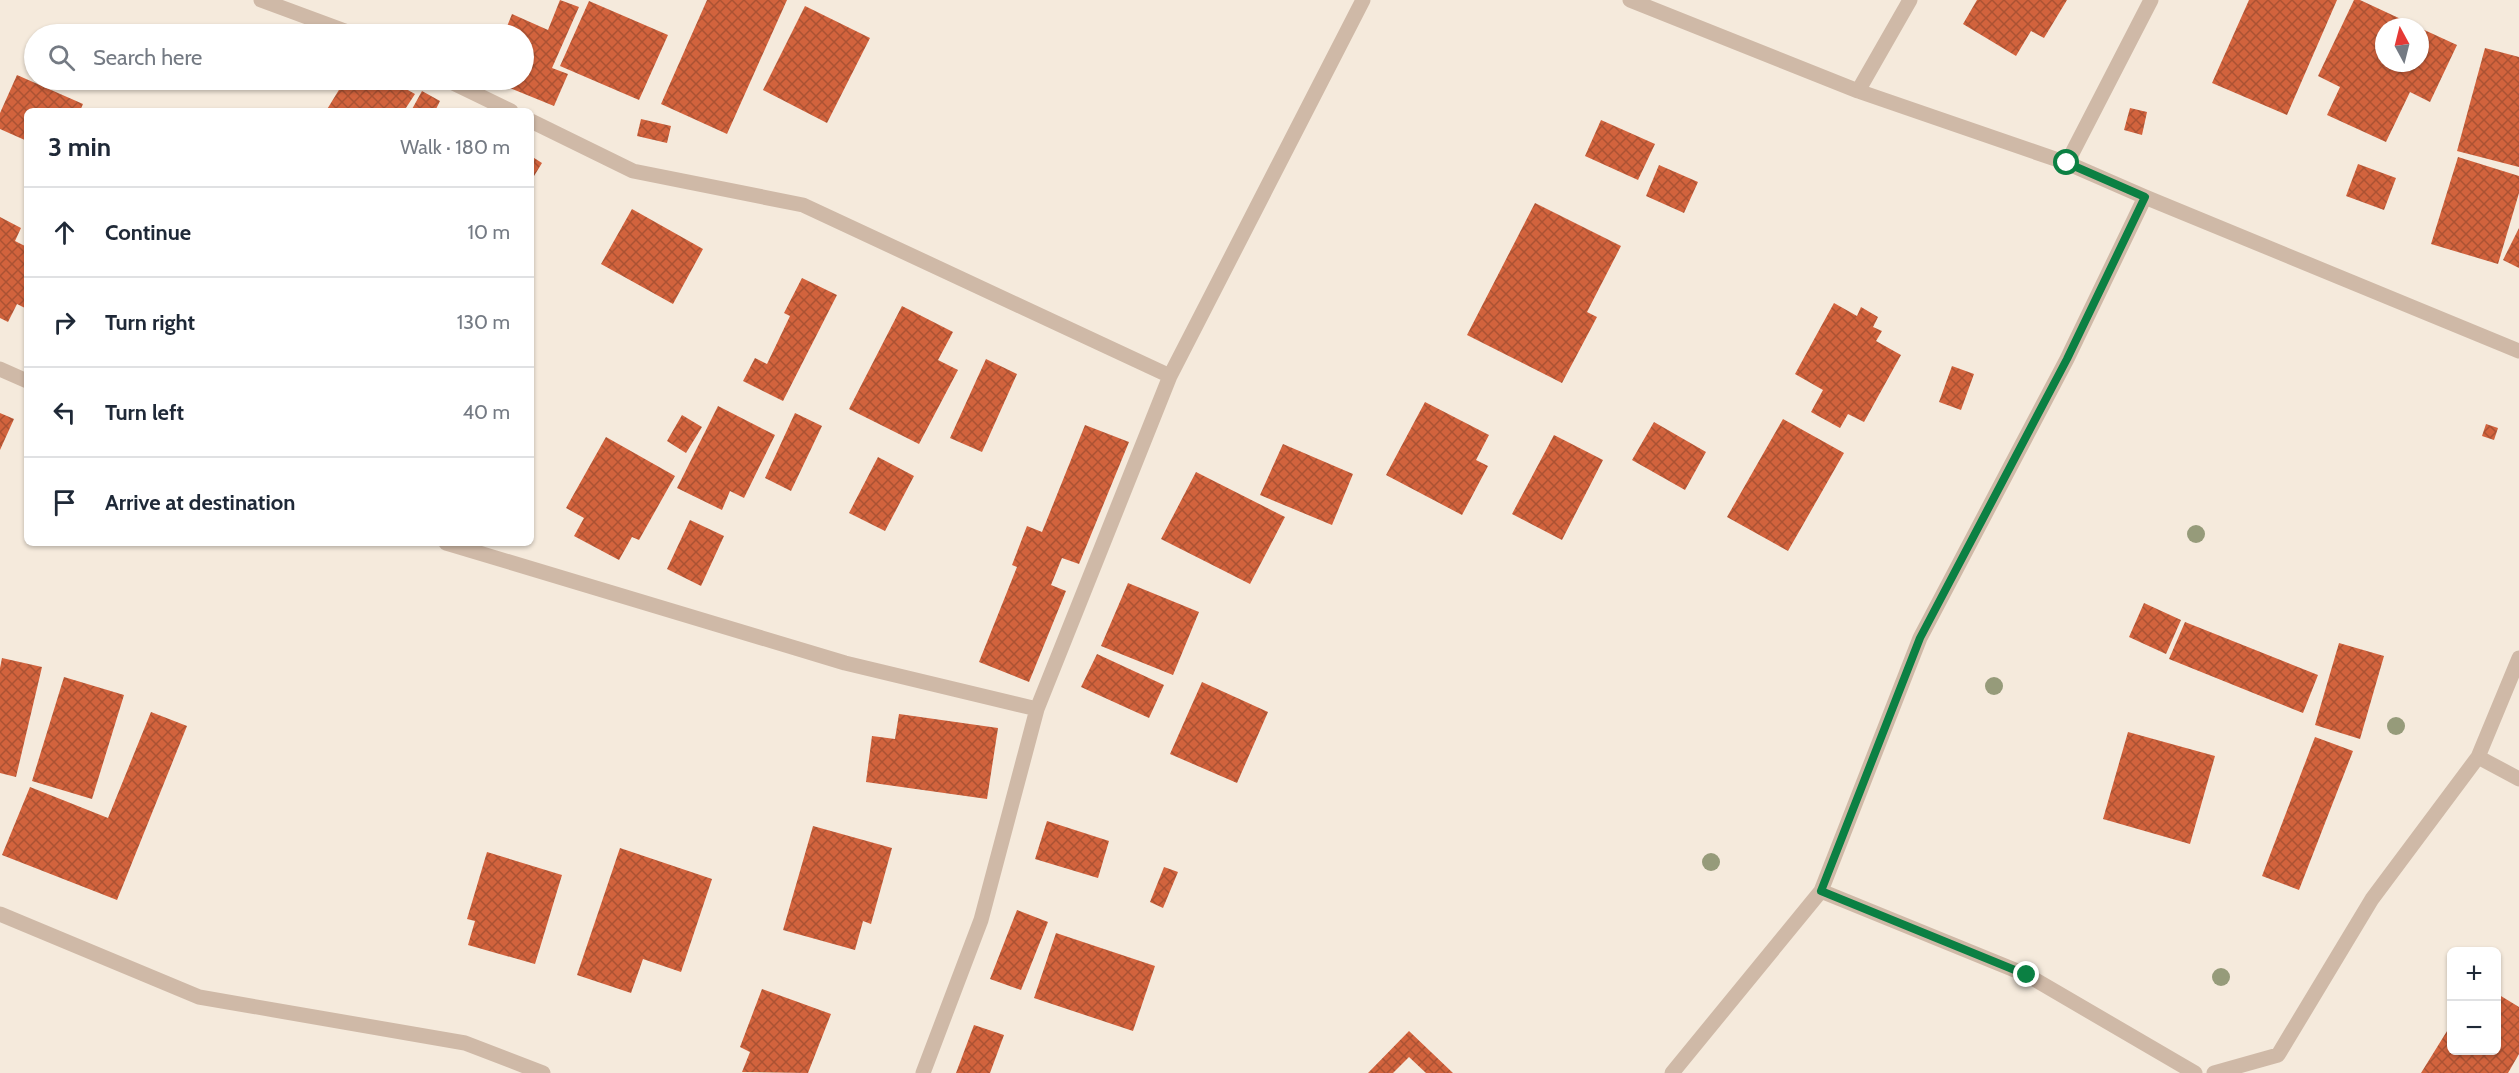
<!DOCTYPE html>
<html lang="en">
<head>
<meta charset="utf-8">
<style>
	body { margin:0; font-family:Cabin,sans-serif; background:#f2f2f3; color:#1f2937 }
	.controls { position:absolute; right:18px; bottom:18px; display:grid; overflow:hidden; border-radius:9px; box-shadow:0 2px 4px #0004 }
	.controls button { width:54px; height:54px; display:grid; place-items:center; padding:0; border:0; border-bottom:2px solid #e0e1e3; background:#fff; color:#1f2937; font:30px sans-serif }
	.compass { position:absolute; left:2375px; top:18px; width:54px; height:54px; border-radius:50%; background:#fff; box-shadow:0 2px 4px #0004; rotate:353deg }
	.stop { position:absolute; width:18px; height:18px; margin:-14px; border:4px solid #0b8043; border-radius:50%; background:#fff }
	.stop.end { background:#0b8043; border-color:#fff; box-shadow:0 2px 6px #0008 }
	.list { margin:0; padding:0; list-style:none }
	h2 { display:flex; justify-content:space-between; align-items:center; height:78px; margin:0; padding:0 24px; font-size:26px }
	h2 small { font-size:20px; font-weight:400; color:#747a83 }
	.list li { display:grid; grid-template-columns:39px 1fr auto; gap:18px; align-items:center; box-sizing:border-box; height:90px; padding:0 24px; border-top:2px solid #e0e1e3 }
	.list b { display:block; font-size:22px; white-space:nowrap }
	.list em { font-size:20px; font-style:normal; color:#747a83 }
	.icon { flex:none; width:33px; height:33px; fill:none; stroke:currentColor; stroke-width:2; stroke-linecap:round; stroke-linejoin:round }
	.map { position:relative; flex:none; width:2519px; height:1073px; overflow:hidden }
	.search { position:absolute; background:#fff; box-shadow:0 2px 4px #0004; left:24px; top:24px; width:510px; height:66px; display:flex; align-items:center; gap:15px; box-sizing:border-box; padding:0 21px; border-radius:33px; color:#747a83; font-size:22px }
	.panel { position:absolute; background:#fff; box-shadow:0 2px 4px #0004; left:24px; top:108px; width:510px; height:438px; border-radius:9px }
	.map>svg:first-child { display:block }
	.building { fill:url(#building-cross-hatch) }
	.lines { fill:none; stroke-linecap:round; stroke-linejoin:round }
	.minor { stroke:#cfb9a7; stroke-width:15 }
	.tree { fill:#969b7a }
	.route { stroke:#0b8043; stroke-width:8 }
</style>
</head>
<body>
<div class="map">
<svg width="2519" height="1073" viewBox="0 0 2519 1073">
	<defs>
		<pattern id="building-cross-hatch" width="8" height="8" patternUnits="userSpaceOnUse" patternTransform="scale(1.5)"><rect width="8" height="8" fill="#d2633d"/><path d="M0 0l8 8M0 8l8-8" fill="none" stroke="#ab5233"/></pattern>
	</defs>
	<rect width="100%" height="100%" fill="#f5eadc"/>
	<path class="building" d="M560 0 579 7 552 68 568 74 554 106 490 80H524V34H504L512 14 548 30Z
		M707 0H787L727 134 661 104Z
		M1977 0H2067L2044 38 2031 31 2016 56 1963 24Z
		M2249 0H2337L2287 115 2212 83Z
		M2354 0H2360L2418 27H2384V63H2420V28L2457 45 2430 102 2410 92 2386 142 2327 115 2340 87 2318 76Z
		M589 1 668 35 639 100 560 66Z
		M805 6 870 38 827 123 763 90Z
		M2485 48 2519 57V167L2457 151Z
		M17 75 83 104 80 111H27V141L0 129V113Z
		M345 80H390L415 94 404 111H326Z
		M422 91 440 101 435 111H411Z
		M2130 108 2147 112 2142 135 2124 130Z
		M641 119 671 126 667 143 637 136Z
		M1601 120 1655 144 1638 180 1585 156Z
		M531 156 542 163 531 181Z
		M2458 157 2519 176V193L2498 264 2431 244Z
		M2358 164 2396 178 2384 210 2346 196Z
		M1659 165 1698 182 1684 213 1646 196Z
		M1535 203 1621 246 1587 312 1597 317 1562 383 1467 335Z
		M632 209 703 249 673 304 601 264Z
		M0 217 21 228 15 241 27 247V309L17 304 8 322 0 318Z
		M2519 228V268L2503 260Z
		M802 278 837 295 783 401 743 381 755 358 767 364 790 316 784 313Z
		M1834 303 1857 316 1861 307 1878 317 1873 327 1882 331 1876 341 1901 355 1864 422 1848 414 1840 428 1811 412 1823 390 1795 374Z
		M902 306 953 332 938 360 958 370 919 444 849 409Z
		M986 359 1017 374 982 452 950 438Z
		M1952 366 1974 374 1961 410 1939 402Z
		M1425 402 1489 435 1476 460 1488 466 1462 515 1386 475Z
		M718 406 775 435 744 498 730 491 722 510 677 488Z
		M0 413 14 419 0 450Z
		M795 413 822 426 791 491 765 478Z
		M682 415 702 427 686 453 667 441Z
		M1783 419 1844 453 1788 551 1727 517Z
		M1654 422 1706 452 1685 490 1632 460Z
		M2486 424 2498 428 2494 440 2482 436Z
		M1085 425 1129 442 1079 564 1062 558 1051 585 1066 591 1029 682 979 662 1017 567 1012 565 1027 526 1042 532Z
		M1554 435 1603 460 1562 540 1512 514Z
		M606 437 675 476 639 540 632 537 619 560 574 536 584 518 566 508Z
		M1283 444 1353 474 1332 525 1260 495Z
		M878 457 914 476 885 531 849 513Z
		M1196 472 1285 517 1250 584 1161 539Z
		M690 520 724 536 701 586 667 569Z
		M1128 583 1199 612 1173 675 1101 646Z
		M2144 603 2181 620 2166 654 2129 637Z
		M2185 622 2318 675 2303 713 2169 659Z
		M2339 643 2384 656 2360 739 2315 725Z
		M1097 654 1164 685 1149 718 1081 687Z
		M2 658 42 667 16 777 0 773V668Z
		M64 677 124 695 92 799 32 781Z
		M1202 682 1268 712 1237 783 1170 754Z
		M151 712 187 726 117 900 2 855 30 787 108 818Z
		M899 714 998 728 987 799 866 782 872 736 895 739Z
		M2128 732 2215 756 2190 844 2103 819Z
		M2315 737 2353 751 2299 890 2262 876Z
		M1047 821 1109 841 1098 878 1035 859Z
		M813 826 892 848 871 924 863 921 855 950 783 930Z
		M620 848 712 879 681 972 643 959 631 993 577 975Z
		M487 852 562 875 535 964 468 945 475 921 467 919Z
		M1164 867 1178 872 1163 908 1150 902Z
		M1017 910 1048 922 1021 990 990 979Z
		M1056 933 1155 966 1133 1031 1034 998Z
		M762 989 831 1014 808 1073 742 1072 750 1052 740 1047Z
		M2496 993 2519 1007V1054L2508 1073H2421L2452 1023V1050H2496Z
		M974 1025 1004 1035 990 1073H956Z
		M1409 1031 1453 1073H1426L1409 1057 1393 1073H1368Z"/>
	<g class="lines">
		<path class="minor" d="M261 0 353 34
			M1630 0 1858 91 2067 163 2145 197 2519 351
			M447 80 511 111
			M1858 91 1910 0
			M531 121 633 171 803 205 1170 376
			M2067 163 2151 0
			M0 369 27 381
			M446 543 845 663 1037 709
			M2478 757 2519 779
			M1821 891 2027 975 2195 1073
			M0 914 199 997 465 1043 543 1073
			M923 1073 981 920 1037 709 1170 376 1363 0
			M1672 1073 1821 891 1920 638 2067 359 2145 197
			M2214 1073 2278 1055 2372 899 2478 757 2519 658"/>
	</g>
	<g class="tree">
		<circle cx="2196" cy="534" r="9"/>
		<circle cx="1994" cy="686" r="9"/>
		<circle cx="2396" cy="726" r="9"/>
		<circle cx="1711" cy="862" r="9"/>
		<circle cx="2221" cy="977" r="9"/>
	</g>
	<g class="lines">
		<path class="route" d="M2027 975 1821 891 1920 638 2067 359 2145 197 2067 163"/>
	</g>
</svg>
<div class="controls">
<button>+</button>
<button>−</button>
</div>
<svg class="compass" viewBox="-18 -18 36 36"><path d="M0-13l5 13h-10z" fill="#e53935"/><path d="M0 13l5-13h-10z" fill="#747a83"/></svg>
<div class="stop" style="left:2067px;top:163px"></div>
<div class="stop end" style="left:2027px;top:975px"></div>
<div class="search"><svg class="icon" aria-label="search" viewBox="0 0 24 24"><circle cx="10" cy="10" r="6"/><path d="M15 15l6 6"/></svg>Search here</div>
<section class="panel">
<h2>3 min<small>Walk · 180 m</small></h2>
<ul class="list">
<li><svg class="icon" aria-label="ahead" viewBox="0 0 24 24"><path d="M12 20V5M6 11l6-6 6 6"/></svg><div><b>Continue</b></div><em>10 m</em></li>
<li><svg class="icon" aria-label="right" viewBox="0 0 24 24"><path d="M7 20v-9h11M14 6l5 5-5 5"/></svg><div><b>Turn right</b></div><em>130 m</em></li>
<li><svg class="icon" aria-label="left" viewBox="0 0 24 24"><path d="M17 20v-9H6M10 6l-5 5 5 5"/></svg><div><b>Turn left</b></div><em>40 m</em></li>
<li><svg class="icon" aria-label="arrive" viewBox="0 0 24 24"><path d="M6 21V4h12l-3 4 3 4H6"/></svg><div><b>Arrive at destination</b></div></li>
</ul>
</section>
</div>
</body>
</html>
